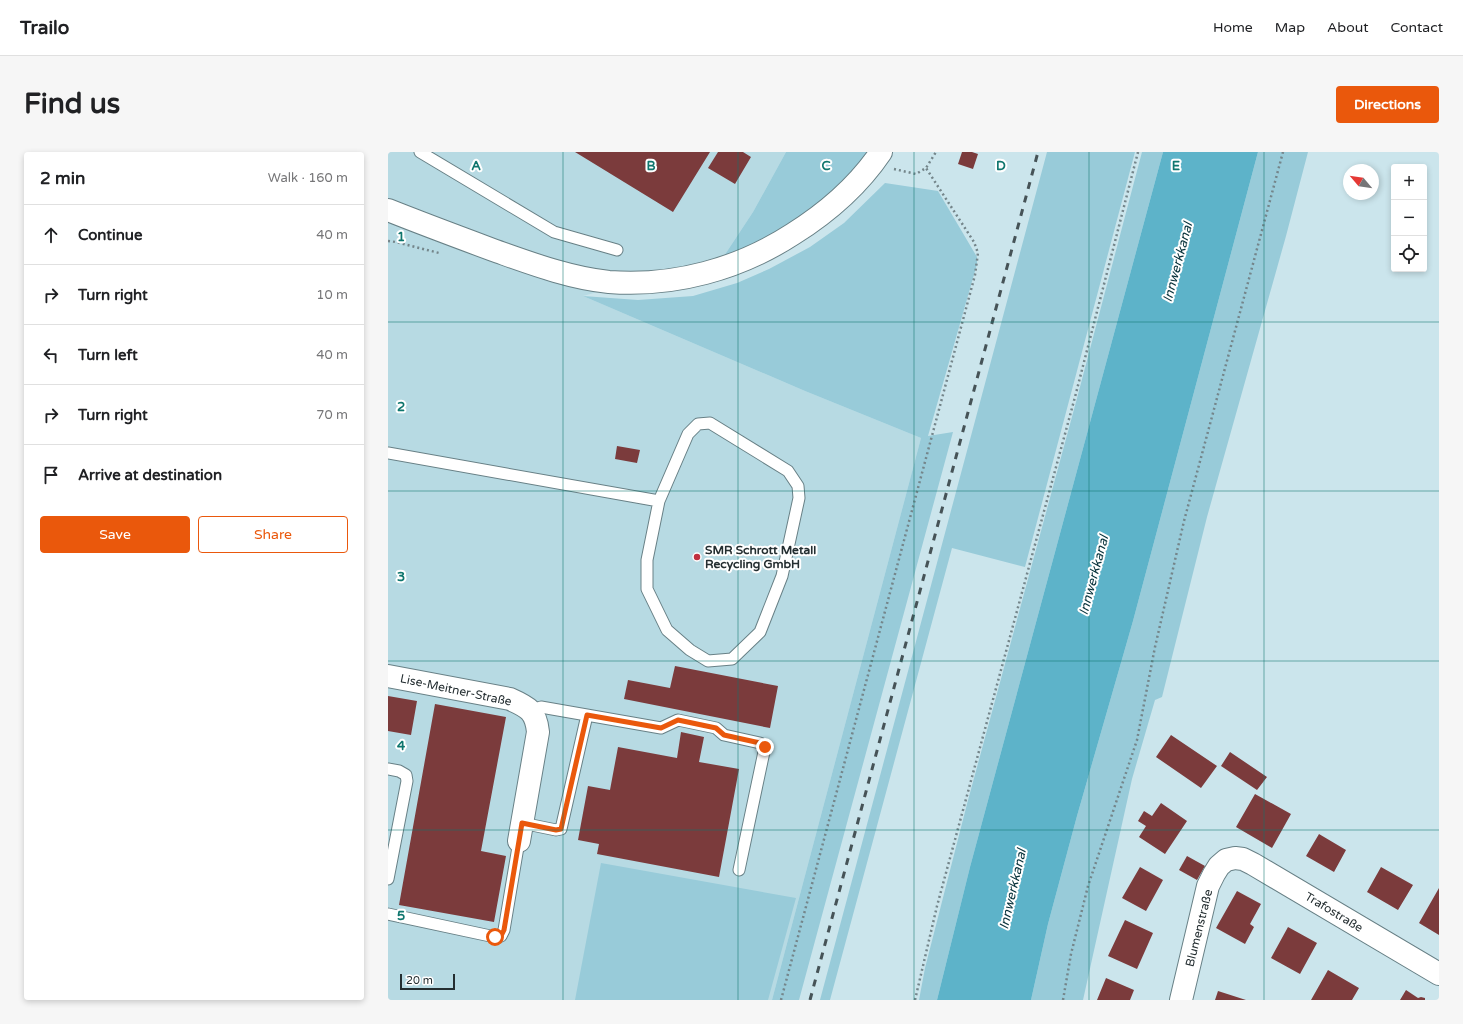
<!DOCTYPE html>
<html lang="en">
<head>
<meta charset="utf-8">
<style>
	body { margin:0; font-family:"Varela Round",sans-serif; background:#f6f6f6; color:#202124 }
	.controls { position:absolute; right:12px; top:12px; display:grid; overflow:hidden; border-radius:4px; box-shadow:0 2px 6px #0003 }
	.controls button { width:36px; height:36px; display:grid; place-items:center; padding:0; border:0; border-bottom:1px solid #e0e0e0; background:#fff; color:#202124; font:20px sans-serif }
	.compass { position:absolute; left:955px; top:12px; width:36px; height:36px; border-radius:50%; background:#fff; box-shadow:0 2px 6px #0003; rotate:299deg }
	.scale { position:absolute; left:12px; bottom:10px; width:55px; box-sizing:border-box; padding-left:4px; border:2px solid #242e31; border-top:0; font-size:11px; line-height:14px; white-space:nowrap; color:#242e31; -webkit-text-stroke:3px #fff; paint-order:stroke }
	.stop { position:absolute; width:12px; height:12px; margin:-9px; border:3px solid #ea580c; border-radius:50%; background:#fff }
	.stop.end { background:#ea580c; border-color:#fff; box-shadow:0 1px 4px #0008 }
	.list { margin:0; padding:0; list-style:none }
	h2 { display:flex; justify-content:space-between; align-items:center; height:52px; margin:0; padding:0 16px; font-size:17px }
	h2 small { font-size:13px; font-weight:400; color:#757577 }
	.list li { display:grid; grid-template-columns:26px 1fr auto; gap:12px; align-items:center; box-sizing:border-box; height:60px; padding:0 16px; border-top:1px solid #e0e0e0 }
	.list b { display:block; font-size:15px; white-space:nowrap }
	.list em { font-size:13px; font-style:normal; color:#757577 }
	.actions { display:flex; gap:8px; padding:12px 16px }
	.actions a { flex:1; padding:9px 0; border:1px solid #ea580c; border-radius:4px; text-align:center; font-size:14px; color:#ea580c }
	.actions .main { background:#ea580c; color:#fff }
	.icon { flex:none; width:22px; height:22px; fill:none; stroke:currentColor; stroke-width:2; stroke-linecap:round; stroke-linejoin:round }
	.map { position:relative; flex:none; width:1051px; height:848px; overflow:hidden; border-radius:4px }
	header { display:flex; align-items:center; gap:24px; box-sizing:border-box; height:56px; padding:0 20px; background:#fff; border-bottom:1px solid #e0e0e0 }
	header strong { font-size:19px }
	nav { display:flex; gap:22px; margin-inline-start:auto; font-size:14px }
	.intro { display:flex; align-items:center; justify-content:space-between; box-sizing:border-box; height:96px; padding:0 24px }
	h1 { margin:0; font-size:28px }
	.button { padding:10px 18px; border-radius:4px; background:#ea580c; color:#fff; font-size:14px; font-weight:700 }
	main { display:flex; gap:24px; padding:0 24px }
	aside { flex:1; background:#fff; border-radius:4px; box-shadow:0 2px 6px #0003 }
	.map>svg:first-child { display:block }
	.built { fill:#b7dae3 }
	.green { fill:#98cbd9 }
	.forest { fill:#5db3c9 }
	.building { fill:#7b3b3c }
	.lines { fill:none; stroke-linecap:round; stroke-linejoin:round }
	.lane-casing { stroke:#688086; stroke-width:13 }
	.street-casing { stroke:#688086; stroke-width:24 }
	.path { stroke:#74858a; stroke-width:2.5; stroke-dasharray:2 3; stroke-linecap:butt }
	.lane { stroke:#fff; stroke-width:11 }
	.street { stroke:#fff; stroke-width:22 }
	.rail { stroke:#465357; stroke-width:3; stroke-dasharray:7 7; stroke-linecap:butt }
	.route { stroke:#ea580c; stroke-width:5 }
	.grid { fill:none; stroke:#0f766e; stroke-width:1; stroke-opacity:0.55 }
	.poi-dot { fill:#c0303f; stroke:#fff; stroke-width:1.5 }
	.labels { text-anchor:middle; stroke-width:4; stroke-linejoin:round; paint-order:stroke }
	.poi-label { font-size:12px; font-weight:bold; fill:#242e31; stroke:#fff; text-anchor:start }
	.street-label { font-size:12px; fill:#242e31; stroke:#fff }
	.water-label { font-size:13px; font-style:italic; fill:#06313a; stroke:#fff }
	.grid-label { font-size:13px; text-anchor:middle; font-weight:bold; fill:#0f766e; stroke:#fff; stroke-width:4; stroke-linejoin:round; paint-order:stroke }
</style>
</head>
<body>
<header>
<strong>Trailo</strong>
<nav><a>Home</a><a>Map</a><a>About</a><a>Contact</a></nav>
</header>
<div class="intro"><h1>Find us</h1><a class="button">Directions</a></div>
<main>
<aside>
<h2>2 min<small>Walk · 160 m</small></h2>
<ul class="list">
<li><svg class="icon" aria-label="ahead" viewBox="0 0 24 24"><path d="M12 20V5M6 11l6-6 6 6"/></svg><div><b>Continue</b></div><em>40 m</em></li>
<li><svg class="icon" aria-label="right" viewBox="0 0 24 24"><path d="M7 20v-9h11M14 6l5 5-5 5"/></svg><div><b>Turn right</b></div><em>10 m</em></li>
<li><svg class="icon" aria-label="left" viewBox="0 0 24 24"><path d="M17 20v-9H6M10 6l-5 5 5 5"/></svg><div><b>Turn left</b></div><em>40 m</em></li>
<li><svg class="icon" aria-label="right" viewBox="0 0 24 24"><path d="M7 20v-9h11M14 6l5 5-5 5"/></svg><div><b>Turn right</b></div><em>70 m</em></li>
<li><svg class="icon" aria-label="arrive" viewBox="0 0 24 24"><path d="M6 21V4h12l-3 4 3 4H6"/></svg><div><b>Arrive at destination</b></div></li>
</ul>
<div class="actions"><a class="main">Save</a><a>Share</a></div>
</aside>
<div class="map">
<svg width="1051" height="848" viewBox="0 0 1051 848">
	<rect width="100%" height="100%" fill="#cbe5ec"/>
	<path class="built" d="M0 0H398L365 60 336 104 295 122 246 130 195 144 417 239 533 286 384 848H0Z"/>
	<path class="green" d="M398 0H483L441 46 398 77 365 93 336 104 365 60Z
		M659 0H747L637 415 564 396 442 848H432Z
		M754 0H775L582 715 549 848H531L537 816 579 652 688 250Z
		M870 0H920L898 84 819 365 774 545 767 548 744 627 695 848H643L660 772 689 664 745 469Z
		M497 31 550 39 589 105V112L540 284 565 280 411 848H384L533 286 417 239 195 144 250 148 305 144 349 131 381 117 422 95 456 71Z
		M213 711 408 746 380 848H187Z"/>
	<path class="forest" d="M775 0H870L745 469 689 664 660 772 643 848H549L582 715Z"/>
	<path class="building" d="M187 0H322L285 60Z
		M330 0H355L363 5 347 32 320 16Z
		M574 0H584L590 2 585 17 570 12Z
		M229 294 252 298 249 311 227 307Z
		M287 514 390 534 382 576 236 547 240 528 282 536Z
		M0 544 29 549 23 583 0 579Z
		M47 552 118 565 93 699 118 704 106 770 11 753Z
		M293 580 316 585 311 610 351 617 331 725 209 702 211 692 190 688 200 634 222 638 230 595 289 606Z
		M783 583 829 614 813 636 768 605Z
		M842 600 879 625 869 638 833 614Z
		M867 642 903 662 884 696 848 675Z
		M773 651 799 669 777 702 751 685 758 674 750 669 756 659 764 664Z
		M931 682 958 698 946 720 918 704Z
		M799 704 817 714 809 728 791 718Z
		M752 715 775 728 758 759 734 746Z
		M993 715 1025 733 1010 758 979 740Z
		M1051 736V783L1031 771Z
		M849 739 873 752 862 772 866 775 857 792 828 776Z
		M737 768 765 781 749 817 720 804Z
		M900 775 929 791 912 822 883 806Z
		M940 818 971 836 964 848H923Z
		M718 826 746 838 742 848H709Z
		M1018 838 1030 846 1033 845 1037 846V848H1012Z
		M830 839 858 848H827Z"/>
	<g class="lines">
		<defs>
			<path id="lane" d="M32 0 166 80 229 98
				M322 271 400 319 410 334 411 346 394 424 372 480 344 507 320 509 302 498 279 478 259 437V408L271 349 300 282 310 272Z
				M0 301 271 349
				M142 559 153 555 273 576 290 568 328 576 336 583 372 591 377 595 351 718
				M0 617 11 619 18 623 19 629 0 727
				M134 671 168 678 173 677 199 563
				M0 762 107 785 113 784 116 778 131 689"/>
			<path id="street" d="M0 58C35 72 70 85 105 98 142 111 181 126 221 130 286 135 351 117 405 82 440 60 470 34 493 0
				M0 524 122 547C140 555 148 559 150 580L131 689
				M793 848 820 734 826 722 831 714 838 708 847 706 855 707 865 712 1051 822"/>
		</defs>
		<use href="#lane" class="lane-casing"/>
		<use href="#street" class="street-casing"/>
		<path class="path" d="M506 17 528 22 538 16 548 0
			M0 89 8 90 51 101
			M393 848 587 123 590 101 586 90 538 16
			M527 848 549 754 687 245 750 0
			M675 848 683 802 700 734 749 588 767 495 796 369 895 0"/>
		<use href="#lane" class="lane"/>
		<use href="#street" class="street"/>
		<path class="rail" d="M422 848 650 0"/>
	</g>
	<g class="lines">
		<path class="route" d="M107 785 113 784 116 778 134 671 168 678 173 677 199 563 273 576 290 568 328 576 336 583 372 591 377 595"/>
	</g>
	<path class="grid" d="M175 0V848M350 0V848M526 0V848M701 0V848M876 0V848M0 170H1051M0 339H1051M0 509H1051M0 678H1051"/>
	<circle class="poi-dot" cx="309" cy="405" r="4"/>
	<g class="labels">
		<g class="poi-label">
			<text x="317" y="402">SMR Schrott Metall<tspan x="317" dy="14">Recycling GmbH</tspan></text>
		</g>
		<g class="street-label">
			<text transform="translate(68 538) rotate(12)" y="4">Lise-Meitner-Straße</text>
			<text transform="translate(946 760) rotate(31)" y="4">Trafostraße</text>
			<text transform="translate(811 776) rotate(-76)" y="4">Blumenstraße</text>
		</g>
		<g class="water-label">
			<text transform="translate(789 110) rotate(-75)" y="5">Innwerkkanal</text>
			<text transform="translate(705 423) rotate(-75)" y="5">Innwerkkanal</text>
			<text transform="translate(624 737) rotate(-77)" y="5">Innwerkkanal</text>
		</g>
	</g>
	<g class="grid-label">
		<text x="88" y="18">A</text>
		<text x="263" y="18">B</text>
		<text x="438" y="18">C</text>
		<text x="613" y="18">D</text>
		<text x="788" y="18">E</text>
		<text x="13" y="89">1</text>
		<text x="13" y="259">2</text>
		<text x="13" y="429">3</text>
		<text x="13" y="598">4</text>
		<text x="13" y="768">5</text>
	</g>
</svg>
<div class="controls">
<button>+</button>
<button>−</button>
<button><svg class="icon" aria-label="locate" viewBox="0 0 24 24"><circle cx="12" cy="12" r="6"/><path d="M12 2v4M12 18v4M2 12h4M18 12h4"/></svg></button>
</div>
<svg class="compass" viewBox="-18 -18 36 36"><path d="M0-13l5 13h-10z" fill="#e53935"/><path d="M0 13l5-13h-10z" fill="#757577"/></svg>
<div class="scale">20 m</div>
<div class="stop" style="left:107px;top:785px"></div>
<div class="stop end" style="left:377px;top:595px"></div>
</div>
</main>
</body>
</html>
